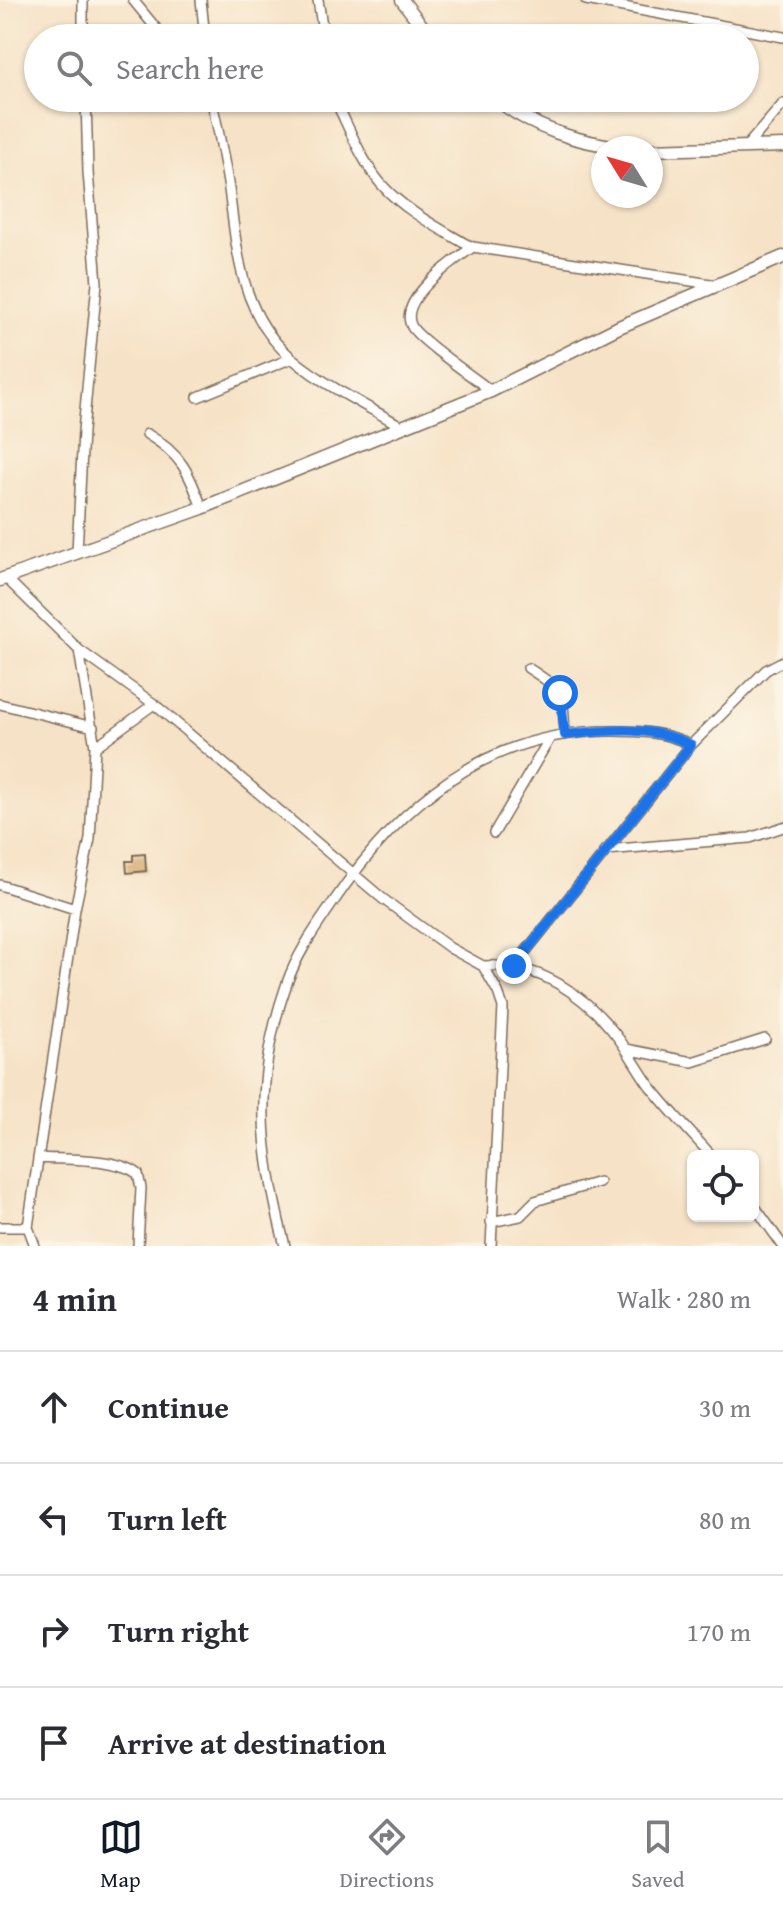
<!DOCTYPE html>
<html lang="en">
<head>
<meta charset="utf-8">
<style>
	body { margin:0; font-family:"Gentium Book Plus",serif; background:#f7f7f7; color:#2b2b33 }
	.controls { position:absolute; right:24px; bottom:24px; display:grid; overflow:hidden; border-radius:12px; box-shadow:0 2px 6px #0004 }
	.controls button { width:72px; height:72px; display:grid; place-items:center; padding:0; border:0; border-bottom:2px solid #e1e1e2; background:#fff; color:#2b2b33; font:40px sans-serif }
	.compass { position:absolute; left:591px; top:136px; width:72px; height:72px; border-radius:50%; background:#fff; box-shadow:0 2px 6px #0004; rotate:307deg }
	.stop { position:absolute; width:24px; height:24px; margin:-18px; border:6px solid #1a73e8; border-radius:50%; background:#fff }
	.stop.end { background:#1a73e8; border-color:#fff; box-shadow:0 2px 8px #0008 }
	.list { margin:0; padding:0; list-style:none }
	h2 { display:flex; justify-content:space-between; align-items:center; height:104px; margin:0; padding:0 32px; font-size:34px }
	h2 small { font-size:26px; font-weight:400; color:#7c7c81 }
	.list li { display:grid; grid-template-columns:52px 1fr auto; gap:24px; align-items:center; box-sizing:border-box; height:112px; padding:0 32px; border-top:2px solid #e1e1e2 }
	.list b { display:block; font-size:30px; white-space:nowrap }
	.list em { font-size:26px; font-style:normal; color:#7c7c81 }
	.icon { flex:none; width:44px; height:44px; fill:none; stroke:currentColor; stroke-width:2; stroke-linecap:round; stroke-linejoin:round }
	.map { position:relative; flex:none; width:783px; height:1246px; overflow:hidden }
	.search { position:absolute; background:#fff; box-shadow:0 2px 6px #0004; left:24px; right:24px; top:24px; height:88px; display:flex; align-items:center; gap:20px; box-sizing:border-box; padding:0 28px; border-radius:44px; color:#7c7c81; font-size:30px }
	.sheet { height:552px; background:#fff }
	nav { display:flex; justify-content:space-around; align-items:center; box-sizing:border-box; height:112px; border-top:2px solid #e1e1e2; background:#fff; font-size:22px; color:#7c7c81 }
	nav a { display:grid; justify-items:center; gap:4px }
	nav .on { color:#111827 }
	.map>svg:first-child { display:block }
	.building { fill:#d7ac6f }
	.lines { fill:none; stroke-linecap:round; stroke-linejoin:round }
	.street-casing { stroke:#7c6a59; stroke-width:12 }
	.secondary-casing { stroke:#7c6a59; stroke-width:15 }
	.street { stroke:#fff; stroke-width:9 }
	.secondary { stroke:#fff; stroke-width:12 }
	.route { stroke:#1a73e8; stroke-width:10 }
</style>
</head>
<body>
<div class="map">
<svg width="783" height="1246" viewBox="0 0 783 1246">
	<rect width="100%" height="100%" fill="#fcf5e5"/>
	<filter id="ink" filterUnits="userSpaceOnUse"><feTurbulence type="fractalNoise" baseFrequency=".0125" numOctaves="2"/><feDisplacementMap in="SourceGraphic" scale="16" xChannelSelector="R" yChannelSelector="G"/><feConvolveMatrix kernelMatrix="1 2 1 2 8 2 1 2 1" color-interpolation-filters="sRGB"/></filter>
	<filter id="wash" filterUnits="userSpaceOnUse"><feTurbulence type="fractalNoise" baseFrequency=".006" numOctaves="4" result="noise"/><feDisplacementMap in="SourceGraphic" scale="32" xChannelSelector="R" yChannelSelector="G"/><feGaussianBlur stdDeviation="1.8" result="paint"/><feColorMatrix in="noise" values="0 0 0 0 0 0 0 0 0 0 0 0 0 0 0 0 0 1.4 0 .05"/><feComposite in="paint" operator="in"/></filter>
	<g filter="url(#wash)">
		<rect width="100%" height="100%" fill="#f6e2c6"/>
		<g id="blocks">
			<path class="building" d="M145 854 146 871 127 873 126 861H133V855Z"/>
		</g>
	</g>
	<g filter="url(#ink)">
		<use href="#blocks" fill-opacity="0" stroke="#7c6a59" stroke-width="2"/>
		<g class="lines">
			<defs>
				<path id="street" d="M83 0V38
					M133 0 164 38
					M201 0 205 38
					M318 0 324 38
					M586 0 783 37
					M211 98C218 128 224 158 229 189 236 245 240 307 282 349 312 379 365 405 401 426
					M334 98C349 127 361 161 382 185 403 209 437 227 464 243L473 247 717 285
					M746 147 783 104
					M473 247C456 259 396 300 412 327 420 341 475 378 491 391
					M198 397 292 358
					M147 434C181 454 189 472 202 508
					M77 552 83 431 97 283 88 172 86 98
					M6 578 79 650 154 704 383 899 450 948 483 966 498 992 503 1007 491 1246
					M528 668C564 691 563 693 565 735
					M0 704 93 727
					M95 747 154 704
					M494 833 550 738
					M606 850 750 838 783 827
					M0 885 75 909
					M483 966C539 962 586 995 619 1039 630 1054 639 1071 650 1086 669 1110 691 1133 712 1156
					M514 966 691 745 766 670 783 661
					M626 1049 692 1062 765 1039
					M38 1158C65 1160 117 1157 138 1174L141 1188 138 1246
					M753 1204 783 1246
					M491 1222 520 1216 535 1201 599 1182
					M0 1227H28
					M35 1246 28 1227 75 909 90 839 95 747 79 650
					M285 1246C260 1149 253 1079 287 983 297 954 315 929 332 904 400 803 487 730 614 731 641 731 667 732 691 745"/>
				<path id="secondary" d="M402 0 431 38
					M495 98C533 129 577 142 625 148
					M651 150 783 146
					M0 580 202 508 491 391 619 327 783 257"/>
			</defs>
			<use href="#street" class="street-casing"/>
			<use href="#secondary" class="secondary-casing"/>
			<use href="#street" class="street"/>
			<use href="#secondary" class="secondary"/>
		</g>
	</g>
	<g class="lines" filter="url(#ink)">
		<path class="route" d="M514 966 691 745C653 725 606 730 565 735L560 693"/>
	</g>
</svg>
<div class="controls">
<button><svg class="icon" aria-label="locate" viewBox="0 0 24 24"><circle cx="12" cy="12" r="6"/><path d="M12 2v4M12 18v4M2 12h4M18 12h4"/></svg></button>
</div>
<svg class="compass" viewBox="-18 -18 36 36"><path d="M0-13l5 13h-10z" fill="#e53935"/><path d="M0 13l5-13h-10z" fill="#7c7c81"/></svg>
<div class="stop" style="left:560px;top:693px"></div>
<div class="stop end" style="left:514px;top:966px"></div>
<div class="search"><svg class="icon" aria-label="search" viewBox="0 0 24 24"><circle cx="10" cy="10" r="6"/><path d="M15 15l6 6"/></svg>Search here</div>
</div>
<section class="sheet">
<h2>4 min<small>Walk · 280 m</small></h2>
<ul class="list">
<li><svg class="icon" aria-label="ahead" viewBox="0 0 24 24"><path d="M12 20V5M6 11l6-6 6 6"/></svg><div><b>Continue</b></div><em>30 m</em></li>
<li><svg class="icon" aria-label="left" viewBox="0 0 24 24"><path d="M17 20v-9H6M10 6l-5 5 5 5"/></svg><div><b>Turn left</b></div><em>80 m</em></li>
<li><svg class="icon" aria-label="right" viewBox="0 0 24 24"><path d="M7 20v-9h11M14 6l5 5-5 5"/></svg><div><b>Turn right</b></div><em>170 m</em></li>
<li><svg class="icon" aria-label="arrive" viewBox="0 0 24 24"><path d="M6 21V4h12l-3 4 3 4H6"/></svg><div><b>Arrive at destination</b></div></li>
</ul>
</section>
<nav>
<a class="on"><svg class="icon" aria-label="map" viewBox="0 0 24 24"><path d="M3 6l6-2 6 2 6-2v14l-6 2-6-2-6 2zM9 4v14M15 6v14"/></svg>Map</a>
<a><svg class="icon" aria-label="directions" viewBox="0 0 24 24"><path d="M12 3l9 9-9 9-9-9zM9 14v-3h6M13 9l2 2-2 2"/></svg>Directions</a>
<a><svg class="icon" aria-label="saved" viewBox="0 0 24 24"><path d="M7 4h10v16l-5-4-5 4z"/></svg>Saved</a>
</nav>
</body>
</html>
